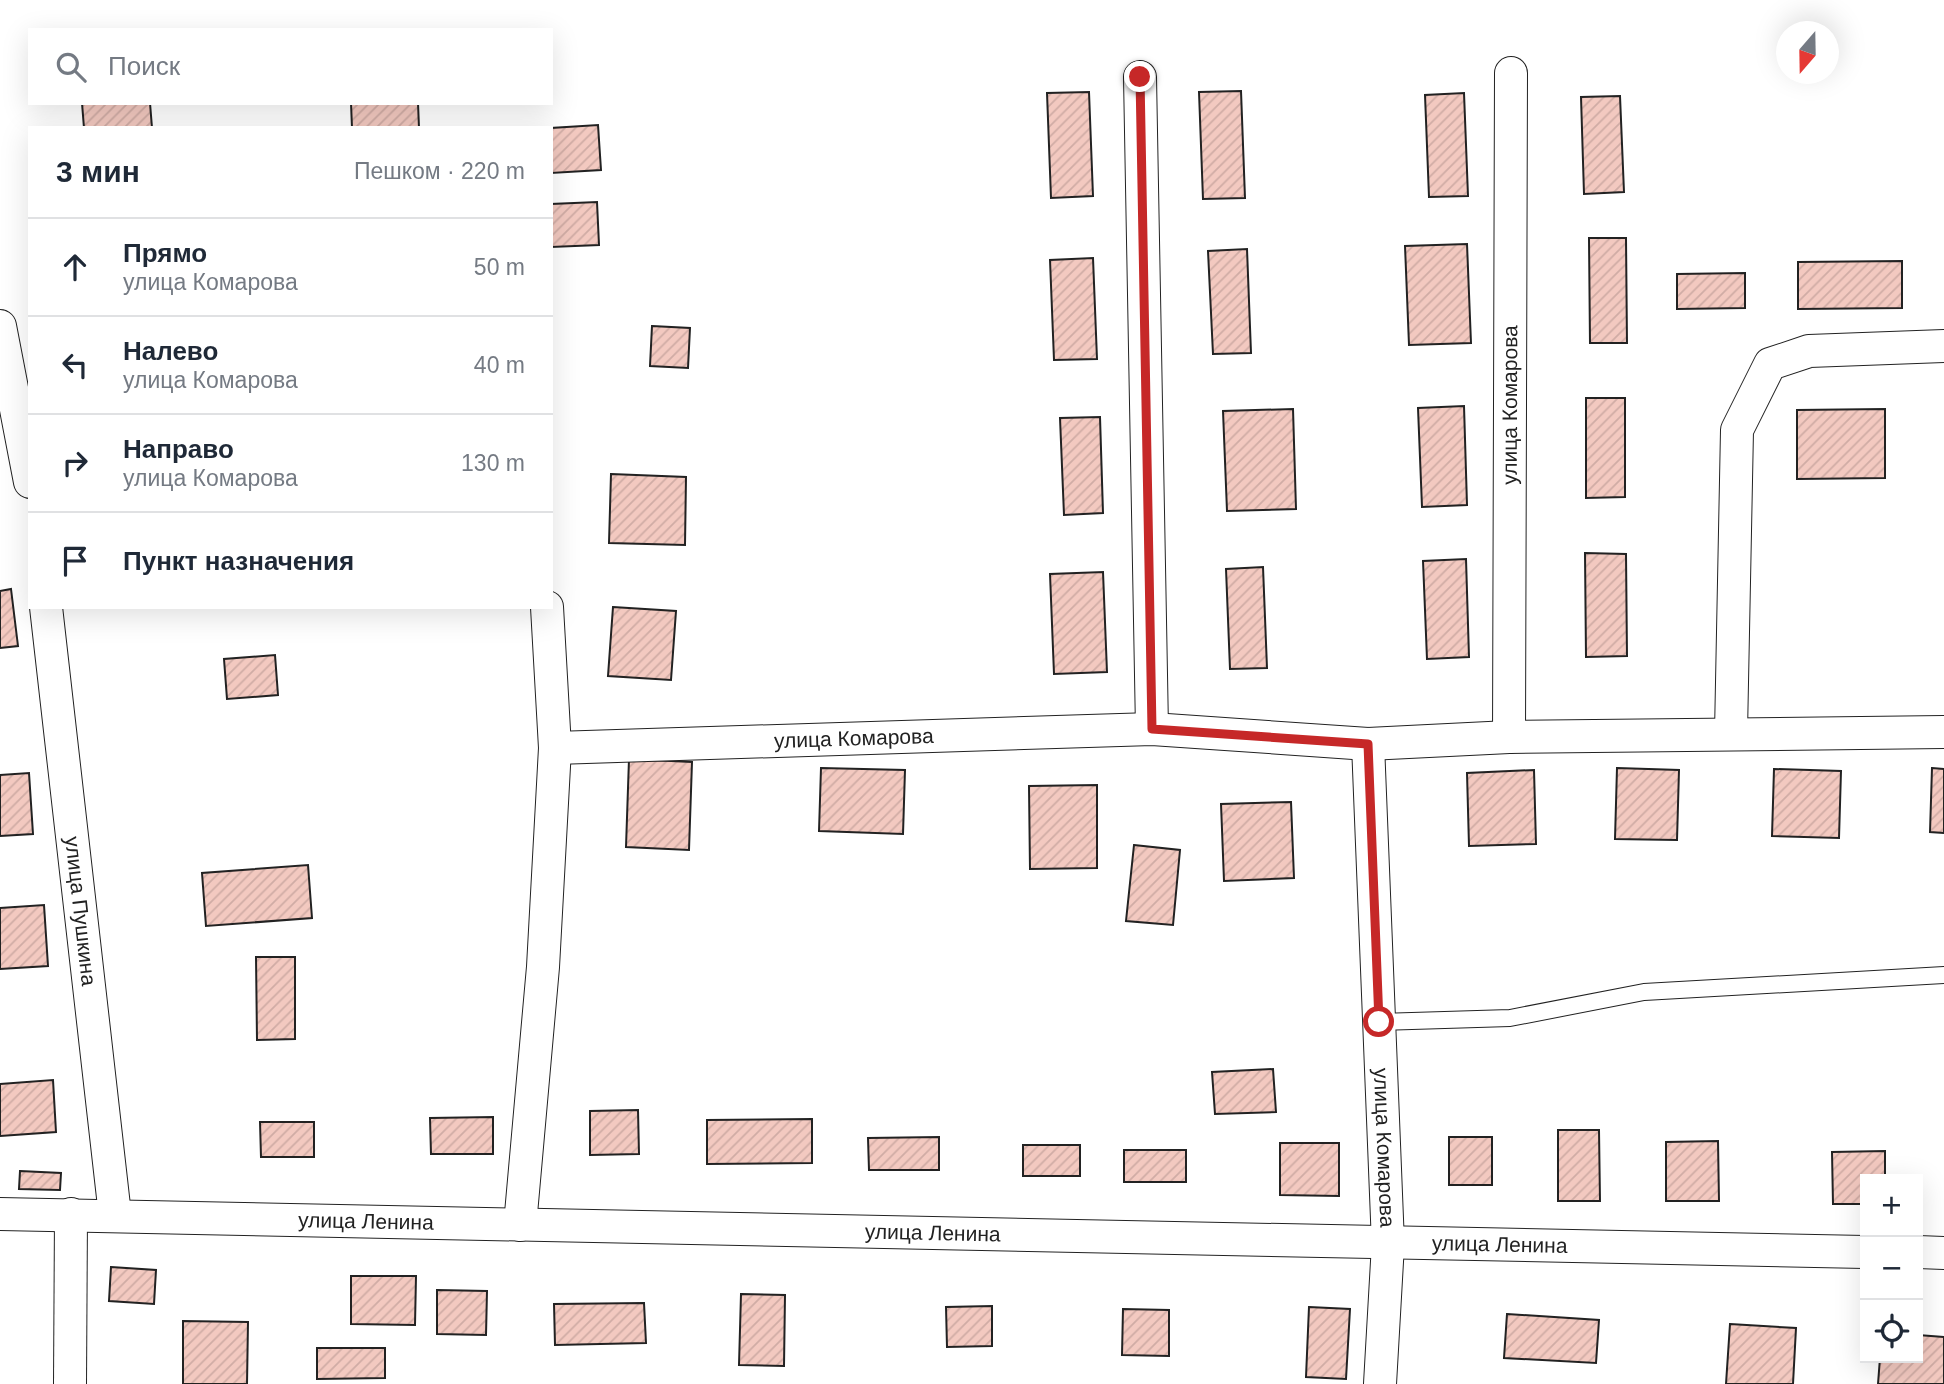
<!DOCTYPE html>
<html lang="ru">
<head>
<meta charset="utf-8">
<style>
	body { margin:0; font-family:Helvetica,sans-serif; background:#f6f6f7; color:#1f2937 }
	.controls { position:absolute; right:21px; bottom:21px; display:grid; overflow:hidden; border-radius:0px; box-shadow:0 7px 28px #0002 }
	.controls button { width:63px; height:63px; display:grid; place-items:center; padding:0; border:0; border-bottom:2px solid #e0e1e3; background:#fff; color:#1f2937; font:35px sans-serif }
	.compass { position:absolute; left:1776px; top:21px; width:63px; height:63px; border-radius:50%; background:#fff; box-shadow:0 7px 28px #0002; rotate:200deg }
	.stop { position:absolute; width:21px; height:21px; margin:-16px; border:5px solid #c62828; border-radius:50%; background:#fff }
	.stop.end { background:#c62828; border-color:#fff; box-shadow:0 2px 7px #0008 }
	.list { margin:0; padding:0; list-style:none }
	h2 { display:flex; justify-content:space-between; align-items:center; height:91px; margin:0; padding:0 28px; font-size:30px }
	h2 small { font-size:23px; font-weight:400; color:#747a83 }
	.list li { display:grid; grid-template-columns:46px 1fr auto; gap:21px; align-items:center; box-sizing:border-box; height:98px; padding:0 28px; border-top:2px solid #e0e1e3 }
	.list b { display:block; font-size:26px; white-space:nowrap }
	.list p { margin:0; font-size:23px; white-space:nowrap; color:#747a83 }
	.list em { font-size:23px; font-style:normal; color:#747a83 }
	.icon { flex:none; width:38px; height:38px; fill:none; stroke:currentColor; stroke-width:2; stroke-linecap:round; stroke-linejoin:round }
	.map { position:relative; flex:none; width:1944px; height:1384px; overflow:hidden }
	.search { position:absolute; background:#fff; box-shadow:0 7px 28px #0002; left:28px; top:28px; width:525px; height:77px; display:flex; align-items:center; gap:18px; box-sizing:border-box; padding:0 24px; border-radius:0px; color:#747a83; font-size:26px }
	.panel { position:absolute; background:#fff; box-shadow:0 7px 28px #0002; left:28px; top:126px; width:525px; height:483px; border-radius:0px }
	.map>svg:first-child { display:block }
	.building { fill:url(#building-hatch); stroke:#222; stroke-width:2 }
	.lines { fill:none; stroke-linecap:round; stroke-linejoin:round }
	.service-casing { stroke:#222; stroke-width:18 }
	.minor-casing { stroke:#222; stroke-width:34 }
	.service { stroke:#fff; stroke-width:16 }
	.minor { stroke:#fff; stroke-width:32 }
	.route { stroke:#c62828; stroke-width:9 }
	.labels { text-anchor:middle; stroke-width:5; stroke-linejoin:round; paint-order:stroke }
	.street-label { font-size:21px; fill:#222; stroke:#fff }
</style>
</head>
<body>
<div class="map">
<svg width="1944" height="1384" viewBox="0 0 1944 1384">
	<defs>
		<pattern id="building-hatch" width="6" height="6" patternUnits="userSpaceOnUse" patternTransform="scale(1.75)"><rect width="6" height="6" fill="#f3c9c0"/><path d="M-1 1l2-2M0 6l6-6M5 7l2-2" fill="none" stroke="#d0aca5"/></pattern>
	</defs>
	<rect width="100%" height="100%" fill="#fff"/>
	<path class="building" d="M1241 91 1245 198 1203 199 1199 92Z
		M1089 92 1093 196 1051 198 1047 93Z
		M1464 93 1468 196 1429 197 1425 95Z
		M1620 96 1624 192 1584 194 1581 97Z
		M82 103H150L152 128H84Z
		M351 103H418L419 128H352Z
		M598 125 601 170 551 173V128Z
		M597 202 599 245 551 247V204Z
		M1589 238H1626L1627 343H1590Z
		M1467 244 1471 343 1409 345 1405 246Z
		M1247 249 1251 353 1213 354 1208 251Z
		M1093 258 1097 359 1054 360 1050 260Z
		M1902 261V308L1798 309V262Z
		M1745 273V308L1677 309V274Z
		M652 326 690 328 688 368 650 366Z
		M1586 398H1625V497L1586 498Z
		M1464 406 1467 505 1422 507 1418 408Z
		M1293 409 1296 509 1227 511 1223 411Z
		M1885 409V478L1797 479V410Z
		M1100 417 1103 513 1064 515 1060 418Z
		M611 474 686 477 685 545 609 543Z
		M1585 553 1626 554 1627 656 1586 657Z
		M1466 559 1469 657 1427 659 1423 561Z
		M1263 567 1267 668 1230 669 1226 569Z
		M1103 572 1107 672 1054 674 1050 574Z
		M11 589 18 646 0 648V591Z
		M613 607 676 611 671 680 608 676Z
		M275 655 278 695 227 699 224 659Z
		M629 759 692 762 689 850 626 847Z
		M821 768 905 770 903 834 819 831Z
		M1617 768 1679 770 1677 840 1615 839Z
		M1932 768 1944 769V833L1930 832Z
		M1774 769 1841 771 1839 838 1772 836Z
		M1534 770 1536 844 1469 846 1467 773Z
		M29 773 33 834 0 836V775Z
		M1097 785V868L1030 869 1029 786Z
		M1291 802 1294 878 1224 881 1221 804Z
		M1134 845 1180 850 1173 925 1126 921Z
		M308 865 312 918 206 926 202 873Z
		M44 905 48 966 0 969V908Z
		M256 957H295V1039L257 1040Z
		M1273 1069 1276 1112 1215 1114 1212 1072Z
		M53 1080 56 1132 0 1136V1084Z
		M638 1110 639 1154 590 1155V1111Z
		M493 1117V1154H431L430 1118Z
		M812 1119V1163L707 1164V1120Z
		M260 1122H314V1157H261Z
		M1558 1130H1599L1600 1201H1558Z
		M939 1137V1170H869L868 1138Z
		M1449 1137H1492V1185H1449Z
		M1718 1141 1719 1201H1666V1142Z
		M1280 1143H1339V1196L1280 1195Z
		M1023 1145H1080V1176H1023Z
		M1124 1150H1186V1182H1124Z
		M1885 1151V1179H1865V1204H1833L1832 1152Z
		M20 1171 61 1173 60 1190 19 1189Z
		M111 1267 156 1270 154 1304 109 1301Z
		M351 1276H416L415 1325 351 1324Z
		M437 1290 487 1291 486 1335 437 1334Z
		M741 1294 785 1295 784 1366 739 1365Z
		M644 1303 646 1343 555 1345 554 1304Z
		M992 1306V1346L947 1347 946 1307Z
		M1309 1307 1350 1309 1346 1379 1306 1377Z
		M1123 1309 1169 1310V1356L1122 1355Z
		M1507 1314 1599 1320 1596 1363 1504 1358Z
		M183 1321 248 1322 247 1384H183Z
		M1730 1324 1796 1328 1793 1384H1726Z
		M1918 1335 1944 1337V1384H1878L1880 1358H1918Z
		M317 1348H385V1378L317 1379Z"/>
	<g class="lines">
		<defs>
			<path id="service" d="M1379 1022 1510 1018 1644 992 1944 975"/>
			<g id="minor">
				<path d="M1140 77 1152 729"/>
				<path d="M0 326 30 482"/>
				<path id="s1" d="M46 607 115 1215"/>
				<path d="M1731 733 1737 430 1770 364 1809 351 1944 346"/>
				<path id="s2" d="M1509 737 1511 73"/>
				<path id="s3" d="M1368 744 1388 1244 1380 1384"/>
				<path id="s4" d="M555 748 1152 729 1368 744 1509 737 1944 732"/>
				<path id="s5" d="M0 1214 1865 1252"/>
				<path d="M520 1225 543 967 555 748 547 607"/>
				<path d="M1918 1252 1944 1253"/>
				<path d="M70 1384 71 1214"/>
			</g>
		</defs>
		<use href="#service" class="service-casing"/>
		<use href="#minor" class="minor-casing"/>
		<use href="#service" class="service"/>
		<use href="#minor" class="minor"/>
	</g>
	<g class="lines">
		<path class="route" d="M1140 77 1152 729 1368 744 1379 1022"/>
	</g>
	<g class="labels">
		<g class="street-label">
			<text dy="7" stroke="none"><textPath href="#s2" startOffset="332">улица Комарова</textPath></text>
			<text dy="7" stroke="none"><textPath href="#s4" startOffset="299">улица Комарова</textPath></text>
			<text dy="7" stroke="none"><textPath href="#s1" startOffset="306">улица Пушкина</textPath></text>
			<text dy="7" stroke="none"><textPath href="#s3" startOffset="404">улица Комарова</textPath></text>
			<text dy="7" stroke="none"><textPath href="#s5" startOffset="366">улица Ленина</textPath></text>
			<text dy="7" stroke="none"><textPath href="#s5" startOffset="933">улица Ленина</textPath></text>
			<text dy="7" stroke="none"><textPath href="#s5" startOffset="1500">улица Ленина</textPath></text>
		</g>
	</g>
</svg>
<div class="controls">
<button>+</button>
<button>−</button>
<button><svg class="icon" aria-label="locate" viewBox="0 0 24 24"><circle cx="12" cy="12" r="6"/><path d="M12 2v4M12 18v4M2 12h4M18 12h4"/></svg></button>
</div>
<svg class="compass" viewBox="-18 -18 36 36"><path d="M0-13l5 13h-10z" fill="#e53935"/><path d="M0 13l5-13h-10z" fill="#747a83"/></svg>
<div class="stop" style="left:1379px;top:1022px"></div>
<div class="stop end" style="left:1140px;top:77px"></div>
<div class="search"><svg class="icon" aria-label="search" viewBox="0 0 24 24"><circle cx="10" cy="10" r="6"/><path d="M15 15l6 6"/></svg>Поиск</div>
<section class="panel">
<h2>3 мин<small>Пешком · 220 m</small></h2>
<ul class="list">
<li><svg class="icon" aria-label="ahead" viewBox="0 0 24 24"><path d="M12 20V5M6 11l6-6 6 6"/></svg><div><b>Прямо</b><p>улица Комарова</p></div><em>50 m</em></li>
<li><svg class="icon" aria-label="left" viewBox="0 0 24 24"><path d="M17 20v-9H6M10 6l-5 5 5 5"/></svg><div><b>Налево</b><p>улица Комарова</p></div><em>40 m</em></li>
<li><svg class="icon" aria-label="right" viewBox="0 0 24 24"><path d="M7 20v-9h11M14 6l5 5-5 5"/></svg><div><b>Направо</b><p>улица Комарова</p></div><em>130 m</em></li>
<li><svg class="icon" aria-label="arrive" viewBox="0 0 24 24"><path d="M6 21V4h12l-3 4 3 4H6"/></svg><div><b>Пункт назначения</b></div></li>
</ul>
</section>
</div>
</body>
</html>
